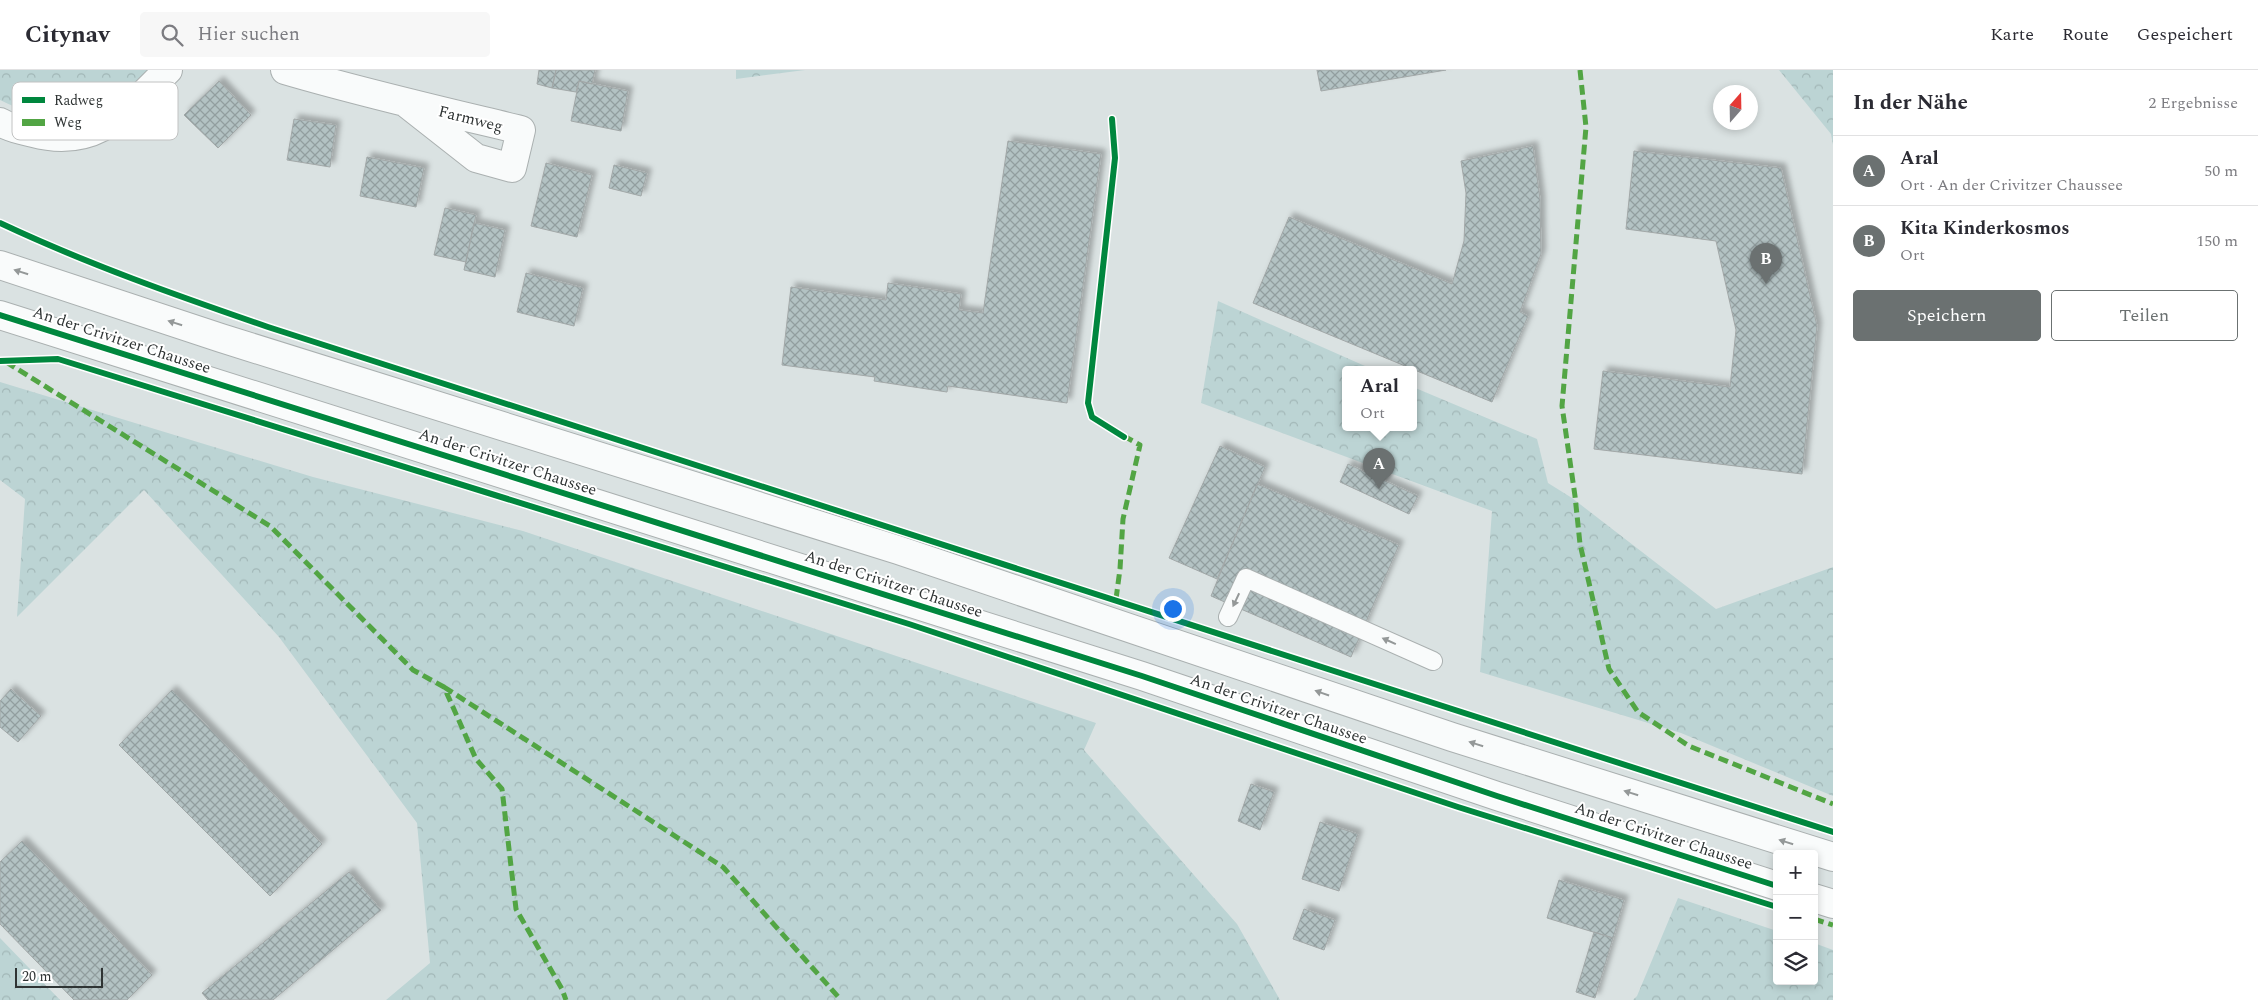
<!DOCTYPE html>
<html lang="de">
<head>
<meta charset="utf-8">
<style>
	body { margin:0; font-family:Spectral,serif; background:#f7f7f7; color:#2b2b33 }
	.controls { position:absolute; right:15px; bottom:15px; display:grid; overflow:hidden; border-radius:5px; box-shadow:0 2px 8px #0003 }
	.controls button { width:45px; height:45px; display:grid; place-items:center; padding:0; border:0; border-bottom:1px solid #e1e1e2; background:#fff; color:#2b2b33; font:25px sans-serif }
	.compass { position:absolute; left:1713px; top:15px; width:45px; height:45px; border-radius:50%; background:#fff; box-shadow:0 2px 8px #0003; rotate:20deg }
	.scale { position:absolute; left:15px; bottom:12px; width:88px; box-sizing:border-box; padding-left:5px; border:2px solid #2f3434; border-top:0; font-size:14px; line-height:18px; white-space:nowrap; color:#2f3434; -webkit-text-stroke:4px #fff; paint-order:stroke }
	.you { position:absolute; left:1172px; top:538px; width:18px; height:18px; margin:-12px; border:4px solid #fff; border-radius:50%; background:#1a73e8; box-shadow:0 0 0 8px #1a73e833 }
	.badge { display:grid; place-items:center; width:32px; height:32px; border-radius:50%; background:#6b7171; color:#fff; font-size:16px; font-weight:700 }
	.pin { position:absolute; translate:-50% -41px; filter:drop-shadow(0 1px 2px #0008) }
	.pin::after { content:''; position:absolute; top:26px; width:18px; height:15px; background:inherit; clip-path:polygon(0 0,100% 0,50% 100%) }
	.popup { position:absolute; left:1342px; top:296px; width:75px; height:65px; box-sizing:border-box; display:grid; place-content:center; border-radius:5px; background:#fff; filter:drop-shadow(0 1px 4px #0005); font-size:16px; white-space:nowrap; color:#7c7c81 }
	.popup b { font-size:19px; color:#2b2b33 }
	.popup::after { content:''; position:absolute; left:50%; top:100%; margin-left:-10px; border:10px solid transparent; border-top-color:#fff }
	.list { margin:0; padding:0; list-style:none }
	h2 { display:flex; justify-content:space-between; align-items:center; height:65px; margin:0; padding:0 20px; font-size:21px }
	h2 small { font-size:16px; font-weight:400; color:#7c7c81 }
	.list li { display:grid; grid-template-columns:32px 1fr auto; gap:15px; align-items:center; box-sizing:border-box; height:70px; padding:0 20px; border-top:1px solid #e1e1e2 }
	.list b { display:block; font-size:19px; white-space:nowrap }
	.list p { margin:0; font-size:16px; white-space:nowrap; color:#7c7c81 }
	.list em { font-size:16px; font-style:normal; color:#7c7c81 }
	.actions { display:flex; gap:10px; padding:15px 20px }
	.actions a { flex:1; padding:11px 0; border:1px solid #6b7171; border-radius:5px; text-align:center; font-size:18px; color:#6b7171 }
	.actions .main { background:#6b7171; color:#fff }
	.icon { flex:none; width:28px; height:28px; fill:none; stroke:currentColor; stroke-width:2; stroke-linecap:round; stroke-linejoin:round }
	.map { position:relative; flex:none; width:1833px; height:930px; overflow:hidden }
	header { display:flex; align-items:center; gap:30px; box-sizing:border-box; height:70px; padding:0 25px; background:#fff; border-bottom:1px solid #e1e1e2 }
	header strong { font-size:24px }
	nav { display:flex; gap:28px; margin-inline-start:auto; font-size:18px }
	.search { width:350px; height:45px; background:#f7f7f7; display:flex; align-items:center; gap:12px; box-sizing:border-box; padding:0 18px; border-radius:5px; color:#7c7c81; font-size:19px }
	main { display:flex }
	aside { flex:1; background:#fff }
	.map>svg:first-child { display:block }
	.forest { fill:url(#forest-crowns) }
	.building { fill:url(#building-cross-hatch); stroke:#a2a8a8; filter:url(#shadow) }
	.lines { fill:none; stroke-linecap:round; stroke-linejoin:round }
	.service-casing { stroke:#aab0b0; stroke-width:20 }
	.minor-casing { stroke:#aab0b0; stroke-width:30 }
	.primary-casing { stroke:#aab0b0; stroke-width:30 }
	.service { stroke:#f9fbfb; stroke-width:18 }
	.minor { stroke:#f9fbfb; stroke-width:28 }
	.primary { stroke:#f9fbfb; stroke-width:28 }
	.quiet { stroke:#52a544; stroke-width:5; stroke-dasharray:10 5; stroke-linecap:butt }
	.cycleway-casing { stroke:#fff; stroke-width:9 }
	.cycleway { stroke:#00873e; stroke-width:6 }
	.oneway { fill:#949898 }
	.labels { text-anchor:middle; stroke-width:4; stroke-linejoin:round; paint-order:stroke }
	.street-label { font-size:16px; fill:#2f3434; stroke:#fff }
	.key { fill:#fff; stroke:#c1c2c2; stroke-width:1 }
	.key-label { font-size:14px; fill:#2f3434 }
</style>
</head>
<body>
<header>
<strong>Citynav</strong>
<div class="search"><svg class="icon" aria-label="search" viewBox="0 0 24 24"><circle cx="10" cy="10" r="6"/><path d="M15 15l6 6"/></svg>Hier suchen</div>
<nav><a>Karte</a><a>Route</a><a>Gespeichert</a></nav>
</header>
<main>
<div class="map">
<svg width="1833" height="930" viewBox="0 0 1833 930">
	<defs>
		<pattern id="forest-crowns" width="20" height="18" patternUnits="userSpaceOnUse" patternTransform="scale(1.25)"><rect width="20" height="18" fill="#bcd4d4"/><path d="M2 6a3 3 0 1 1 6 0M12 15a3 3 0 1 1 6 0" fill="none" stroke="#a2b7b7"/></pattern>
		<pattern id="building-cross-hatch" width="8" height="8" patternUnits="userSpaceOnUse" patternTransform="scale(1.25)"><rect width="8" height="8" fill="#b3c2c3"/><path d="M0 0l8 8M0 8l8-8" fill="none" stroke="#929e9f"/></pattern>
		<filter id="shadow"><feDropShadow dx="4.5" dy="-4.5" stdDeviation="2.5" flood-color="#0004"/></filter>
	</defs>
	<rect width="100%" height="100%" fill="#dae2e2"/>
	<path class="forest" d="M0 0H151C106 42 58 60 0 30Z
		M736 0H805L736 9Z
		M1779 0H1833V75L1831 64Z
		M1218 231 1374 300H1345V358H1413V317L1537 369 1548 413 1572 428 1716 539 1833 497V726L1681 663 1480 602 1492 441 1201 333Z
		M0 312 313 407 523 461 1096 653 1084 680 1237 854 1280 930H386L430 893 417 753 279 567 144 420 17 547 25 429 0 410Z
		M1678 828 1777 861V911H1814V873L1833 880V930H1633L1637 926Z
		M0 868 60 930H0Z"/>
	<path class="building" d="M539 0H556L552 18 537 14Z
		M556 0H595L592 14 579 11 576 22 552 18Z
		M1317 0H1446L1321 21Z
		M219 11 251 45 218 78 184 45Z
		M579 11 628 21 621 61 571 51Z
		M294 49 336 55 330 97 287 90Z
		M1008 71 1101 84 1067 333 948 316 947 322 874 311 875 307 782 295 791 217 886 230 888 213 961 224 959 240 983 243Z
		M1533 76 1540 129 1541 184 1520 242 1528 246 1492 332 1253 233 1289 147 1452 214 1464 171 1466 123 1461 91Z
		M1634 81 1781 98 1817 256 1802 404 1594 379 1603 301 1730 317 1736 260 1716 171 1626 159Z
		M367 87 424 98 416 137 360 126Z
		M546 93 592 105 577 167 531 156Z
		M614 95 647 103 641 126 609 118Z
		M445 138 476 145 466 192 434 185Z
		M474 153 505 160 495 207 464 200Z
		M526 203 583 218 574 256 517 242Z
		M1220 376 1265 397 1217 509 1169 488Z
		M1348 394 1418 426 1409 444 1340 412Z
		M1257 414 1399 475 1351 587 1211 526Z
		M11 619 41 646 18 672 0 657V631Z
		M172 620 322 774 270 826 119 675Z
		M1251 714 1274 722 1260 760 1238 751Z
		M1320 752 1358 764 1339 821 1302 809Z
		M22 771 152 905 127 930H74L0 854V792Z
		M349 802 381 840 273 930H208L202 923Z
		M1559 810 1624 830 1613 868 1547 848Z
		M1304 839 1335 850 1324 880 1293 869Z
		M1594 862 1613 868 1595 928 1576 922Z"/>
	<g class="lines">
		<defs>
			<path id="service" d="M1228 547 1246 508 1433 591"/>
			<path id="minor" d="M285 0C363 23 442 41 521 60L512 98 476 88 406 33
				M0 52C10 58 21 60 33 63 97 80 126 41 168 0"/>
			<path id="primary" d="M0 195 221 268 898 480 1452 667 1833 787
				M0 245 1142 606 1497 726 1777 816
				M1814 828 1833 834"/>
		</defs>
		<use href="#service" class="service-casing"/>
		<use href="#minor" class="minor-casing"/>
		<use href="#primary" class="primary-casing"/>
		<use href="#service" class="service"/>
		<use href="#minor" class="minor"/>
		<use href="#primary" class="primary"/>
		<path class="quiet" d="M1580 0 1586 57 1562 336 1575 426 1580 474 1609 599 1638 642 1689 676 1833 734
			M6 292 270 456 413 600 444 617 476 689 502 719 516 839 562 919 566 930
			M1116 529 1120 499 1123 449 1140 375 1122 365
			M444 617 723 797 841 930
			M1814 849 1833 855"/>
		<defs>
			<path id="cycleway" d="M1112 49 1115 88 1088 333 1092 347 1124 367
				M0 153C87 194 178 226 268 257L1833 762
				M0 245 1142 606 1497 726 1777 816
				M0 291 58 289 909 554 1458 737 1777 837"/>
		</defs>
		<use href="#cycleway" class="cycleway-casing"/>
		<use href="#cycleway" class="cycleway"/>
	</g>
	<defs><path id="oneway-solid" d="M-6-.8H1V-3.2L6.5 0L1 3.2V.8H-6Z" transform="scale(1.25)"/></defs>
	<g class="oneway">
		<use href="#oneway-solid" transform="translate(21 202) rotate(-162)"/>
		<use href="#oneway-solid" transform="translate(175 253) rotate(-162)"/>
		<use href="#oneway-solid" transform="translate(1236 530) rotate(115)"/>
		<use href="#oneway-solid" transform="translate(1389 571) rotate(-156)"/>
		<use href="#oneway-solid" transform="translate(1322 623) rotate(-161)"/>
		<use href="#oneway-solid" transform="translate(1476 674) rotate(-163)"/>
		<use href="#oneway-solid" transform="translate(1631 723) rotate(-163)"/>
		<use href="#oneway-solid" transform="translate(1786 772) rotate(-163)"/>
	</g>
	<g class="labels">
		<g class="street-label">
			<text transform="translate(471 48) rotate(14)" y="6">Farmweg</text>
			<text transform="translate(122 269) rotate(18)" y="6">An der Crivitzer Chaussee</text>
			<text transform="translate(508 391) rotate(18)" y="6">An der Crivitzer Chaussee</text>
			<text transform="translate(894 513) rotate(18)" y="6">An der Crivitzer Chaussee</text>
			<text transform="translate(1279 638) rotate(19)" y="6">An der Crivitzer Chaussee</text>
			<text transform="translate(1664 765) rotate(18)" y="6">An der Crivitzer Chaussee</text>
		</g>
	</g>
	<rect x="12" y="12" width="166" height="58" rx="8" class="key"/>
	<rect x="22" y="27" width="23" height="6" fill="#00873e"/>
	<rect x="22" y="49" width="23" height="7" fill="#52a544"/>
	<g class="key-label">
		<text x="54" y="35">Radweg</text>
		<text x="54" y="57">Weg</text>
	</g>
</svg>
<div class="controls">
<button>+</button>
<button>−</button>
<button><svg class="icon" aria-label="layers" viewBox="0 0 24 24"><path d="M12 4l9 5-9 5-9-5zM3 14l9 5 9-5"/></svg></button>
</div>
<svg class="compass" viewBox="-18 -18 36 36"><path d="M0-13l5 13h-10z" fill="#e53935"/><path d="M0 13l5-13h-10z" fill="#7c7c81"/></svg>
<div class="scale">20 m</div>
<div class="you"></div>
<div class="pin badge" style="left:1379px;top:419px">A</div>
<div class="popup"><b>Aral</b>Ort</div>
<div class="pin badge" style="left:1766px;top:214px">B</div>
</div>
<aside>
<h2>In der Nähe<small>2 Ergebnisse</small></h2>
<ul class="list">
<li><span class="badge">A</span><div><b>Aral</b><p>Ort · An der Crivitzer Chaussee</p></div><em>50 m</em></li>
<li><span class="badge">B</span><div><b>Kita Kinderkosmos</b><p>Ort</p></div><em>150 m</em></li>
</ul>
<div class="actions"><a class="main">Speichern</a><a>Teilen</a></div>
</aside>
</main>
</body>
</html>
